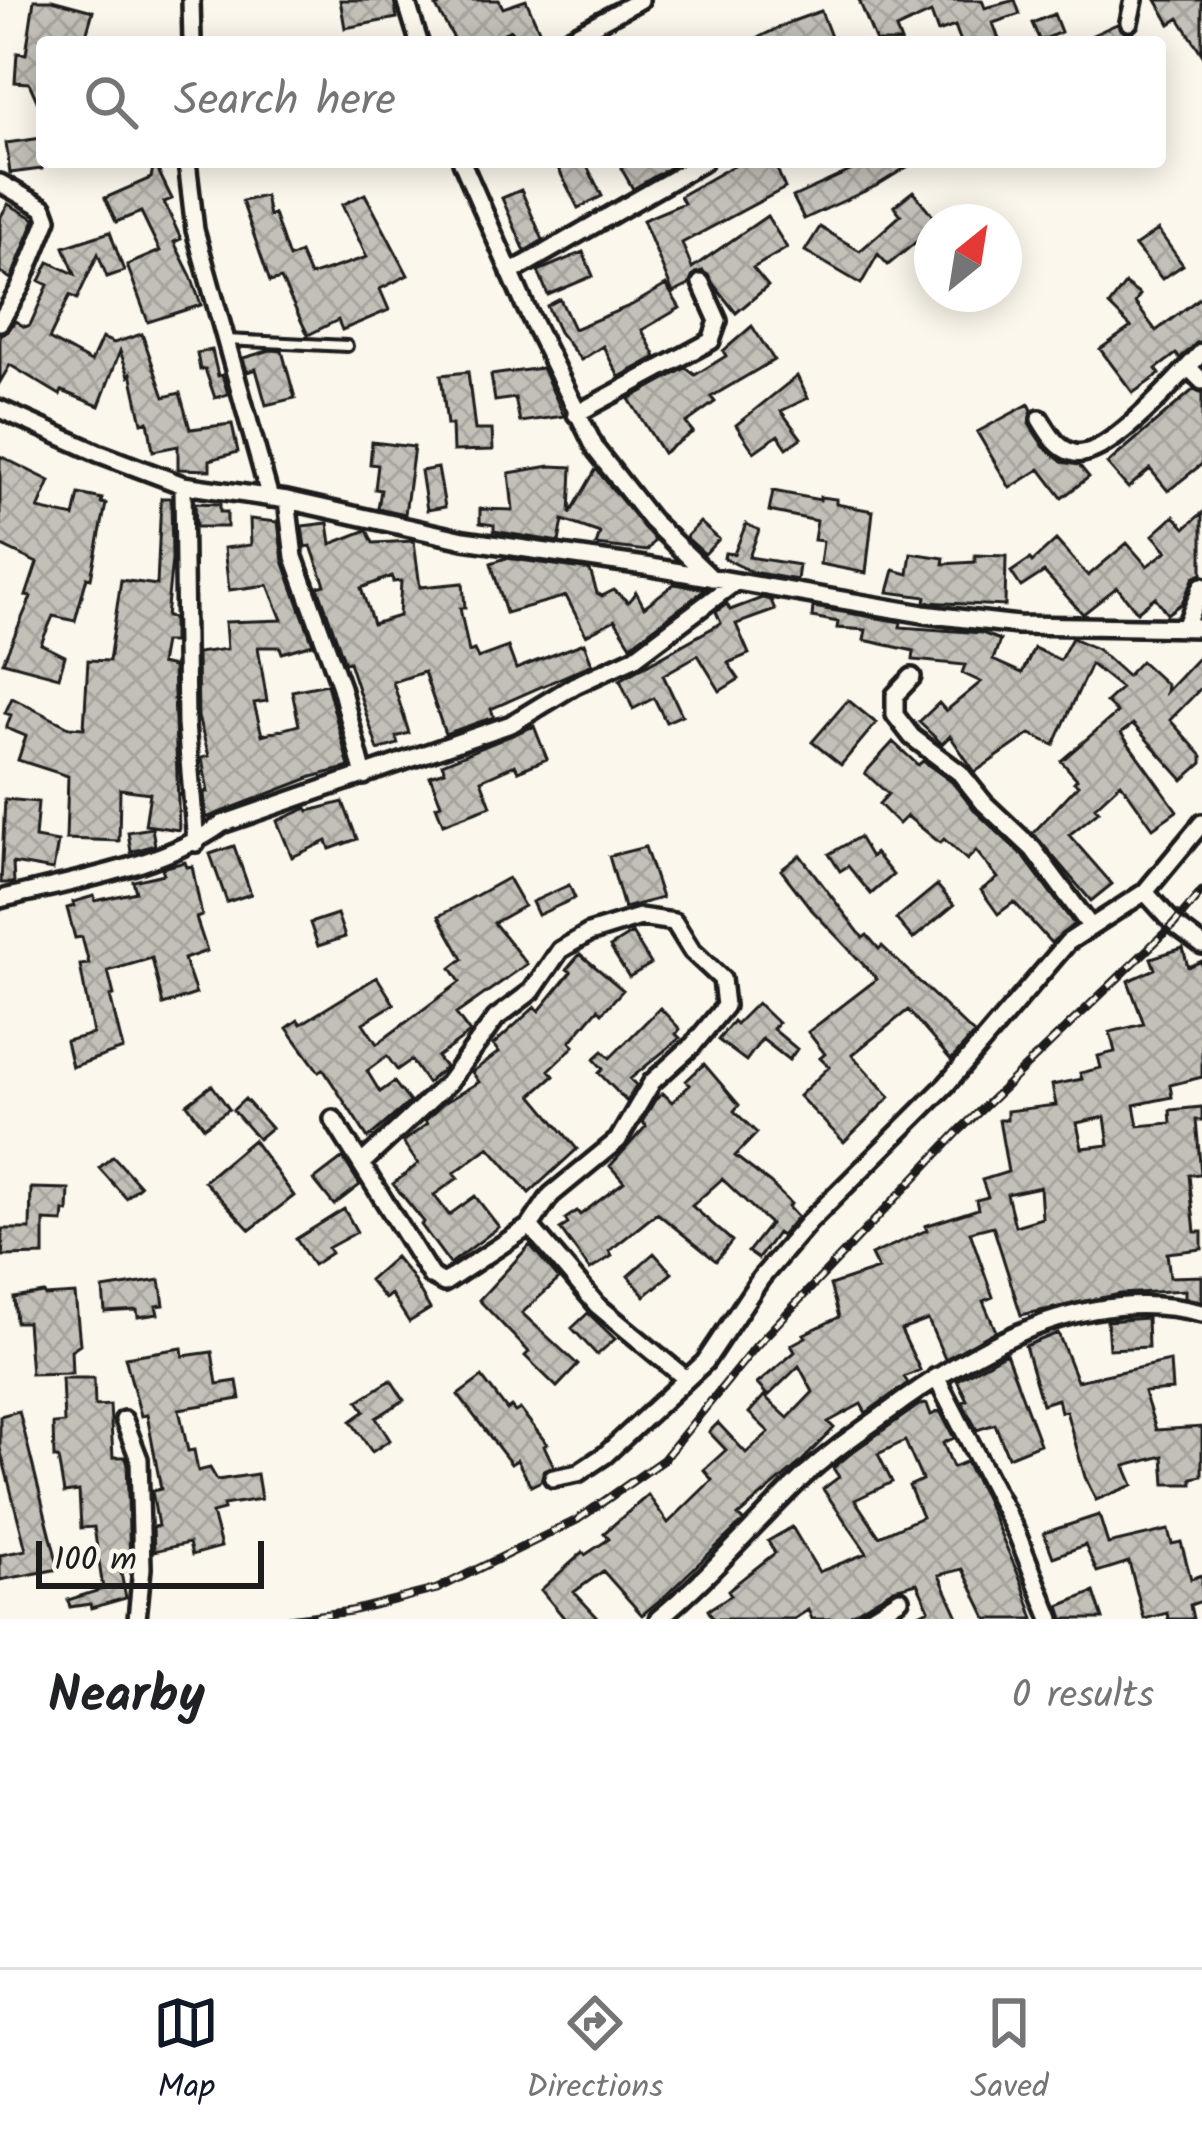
<!DOCTYPE html>
<html lang="en">
<head>
<meta charset="utf-8">
<style>
	body { margin:0; font-family:Kalam,sans-serif; background:#f6f6f6; color:#202124 }
	.compass { position:absolute; left:914px; top:204px; width:108px; height:108px; border-radius:50%; background:#fff; box-shadow:0 6px 30px #0003; rotate:30deg }
	.scale { position:absolute; left:36px; bottom:30px; width:228px; box-sizing:border-box; padding-left:12px; border:6px solid #1c1c1c; border-top:0; font-size:33px; line-height:42px; white-space:nowrap; color:#1c1c1c; -webkit-text-stroke:9px #fbf7ec; paint-order:stroke }
	.list { margin:0; padding:0; list-style:none }
	h2 { display:flex; justify-content:space-between; align-items:center; height:156px; margin:0; padding:0 48px; font-size:51px }
	h2 small { font-size:39px; font-weight:400; color:#757577 }
	.icon { flex:none; width:66px; height:66px; fill:none; stroke:currentColor; stroke-width:2; stroke-linecap:round; stroke-linejoin:round }
	.map { position:relative; flex:none; width:1202px; height:1619px; overflow:hidden }
	.search { position:absolute; background:#fff; box-shadow:0 6px 30px #0003; left:36px; right:36px; top:36px; height:132px; display:flex; align-items:center; gap:30px; box-sizing:border-box; padding:0 42px; border-radius:12px; color:#757577; font-size:45px }
	.sheet { height:348px; background:#fff }
	nav { display:flex; justify-content:space-around; align-items:center; box-sizing:border-box; height:168px; border-top:3px solid #e0e0e0; background:#fff; font-size:33px; color:#757577 }
	nav a { display:grid; justify-items:center; gap:6px }
	nav .on { color:#111827 }
	.map>svg:first-child { display:block }
	.building { fill:url(#building-cross-hatch); stroke:#1c1c1c; stroke-width:3; fill-rule:evenodd }
	.lines { fill:none; stroke-linecap:round; stroke-linejoin:round }
	.lane-casing { stroke:#1c1c1c; stroke-width:16 }
	.street-casing { stroke:#1c1c1c; stroke-width:24 }
	.lane { stroke:#fbf7ec; stroke-width:8 }
	.street { stroke:#fbf7ec; stroke-width:15 }
	.rail-casing { stroke:#1c1c1c; stroke-width:9 }
	.rail { stroke:#fbf7ec; stroke-width:4.5; stroke-dasharray:14; stroke-linecap:butt }
</style>
</head>
<body>
<div class="map">
<svg width="1202" height="1619" viewBox="0 0 1202 1619">
	<defs>
		<pattern id="building-cross-hatch" width="8" height="8" patternUnits="userSpaceOnUse" patternTransform="scale(3)"><rect width="8" height="8" fill="#c3c0b8"/><path d="M0 0l8 8M0 8l8-8" fill="none" stroke="#a7a49e"/></pattern>
	</defs>
	<rect width="100%" height="100%" fill="#fbf7ec"/>
	<filter id="ink" filterUnits="userSpaceOnUse"><feTurbulence type="fractalNoise" baseFrequency=".00833" numOctaves="2"/><feDisplacementMap in="SourceGraphic" scale="24" xChannelSelector="R" yChannelSelector="G"/><feConvolveMatrix kernelMatrix="1 2 1 2 8 2 1 2 1" color-interpolation-filters="sRGB"/></filter>
	<g filter="url(#ink)">
		<path class="building" d="M34 0H52L93 11 84 42 42 40V112L29 83 15 82 17 53 26 54Z
			M340 0H394L397 18 345 28Z
			M448 0H499L503 8 526 0 543 39 516 42 511 30 483 42H456L436 7Z
			M859 0H982L985 8 1015 0 1020 14 993 23 1000 42H961L955 26 938 32 931 13 896 29 901 42H876Z
			M1156 0H1202V54L1179 18 1170 24Z
			M821 11 833 42H749L793 21Z
			M1054 14 1061 32 1040 41 1032 23Z
			M1117 24 1133 42H1077Z
			M42 138V169L10 173 6 143Z
			M154 162 172 199 164 202 181 239 174 242 191 276 201 305 148 322 127 265 160 251 141 212 116 222 105 198 151 178Z
			M555 162H585L602 196 578 208Z
			M630 162H679L633 189 621 168Z
			M740 162H774L785 188 682 243 692 268 767 216 787 248 753 268 768 286 736 313 703 271 695 273 689 285 673 293 643 220 684 203 680 196Z
			M870 162H915L876 186 804 219 793 197Z
			M521 190 543 240 525 251 502 198Z
			M913 191 932 215V229L888 265 878 254 861 284 805 251 820 227 860 251 901 215 894 206Z
			M365 194 408 275 380 289 389 310 342 330 338 320 308 335 281 279 270 282 242 201 265 196 269 216 274 214 289 258 300 253 310 276 367 257 342 205Z
			M8 204 35 219 11 279 0 272V218Z
			M1158 230 1183 265 1162 279 1135 246Z
			M110 232 124 271 107 277 98 254 77 299 70 295 49 339 91 362 102 338 114 343 142 334 164 397 180 393 190 429 232 424 238 452 210 460V470L178 469V446L153 451 148 421 142 423 131 373 129 376 120 351 99 406 62 391 60 395 10 365 0 382V334L7 332 15 321 25 327 30 325 48 285 40 281 49 262 75 274 64 247Z
			M583 252 593 276 548 295 538 271Z
			M1125 284 1140 295 1135 303 1156 331 1202 296V340L1180 358 1176 354 1156 369 1160 374 1133 393 1100 349 1131 327 1109 305Z
			M666 285 680 308 642 330 656 357 619 377 603 346 581 360 559 332 547 306 560 299 574 329 632 305Z
			M752 326 774 360 711 397 715 402 686 423 693 432 663 453 629 399 686 368 695 375 726 356 723 351Z
			M212 350 218 376 222 375 228 394 215 398 205 369 200 370 197 353Z
			M271 350 282 351 295 398 266 405 256 369 247 372 243 358Z
			M542 368 564 416 520 422 515 398 495 401 491 375Z
			M468 372 475 430H492L493 450 453 451 452 425H447L441 375Z
			M797 376 808 398 781 411 801 438 787 448 778 435 754 452 736 425Z
			M1194 389 1202 393V464L1168 491 1150 469 1128 488 1107 464Z
			M1029 404 1032 410 1029 424 1044 447 1062 462 1079 465 1089 477 1062 498 1040 469 1010 488 977 432Z
			M372 442 414 447 405 514 378 508 381 490 375 489 378 465 370 464Z
			M0 456 50 481 38 509 74 517 79 494 102 499 101 503 106 504 91 578 87 577 75 621 53 616 41 644 65 656 59 677 3 662 31 597 26 596 37 563 0 545Z
			M550 466 572 467 570 514 596 469 655 540 647 551 596 545 600 533 563 520 559 542 494 531V525L480 523V509L513 510 509 473Z
			M438 468 445 507 427 510 421 471Z
			M773 491 820 500V497L836 499V504L873 511 866 573 820 564 823 541 814 540 817 521 769 511Z
			M161 498H171L172 559 166 617 173 618V642H164L160 664 173 667 179 830 145 825 150 793 120 789 119 841 66 839 68 776 18 760 26 736 6 728 11 715 5 713 12 698 69 727 84 728 88 660 109 661 121 580 157 585Z
			M195 503 220 504V512H227V527H196Z
			M1202 513V574L1194 577 1182 603 1167 614 1155 597 1137 612 1117 587 1083 614 1044 572 1021 587 1011 572 1030 559 1032 562 1056 540 1088 576 1127 543 1147 566 1167 551 1153 535 1174 516 1185 528Z
			M250 519 278 522 283 561 313 644 282 653 280 647H258L267 701 254 703 262 735 299 725 292 691 327 684 349 767 312 777 206 818 204 792H208L202 758 209 756 198 717 197 653 227 649 225 622 282 620 268 585 229 590 224 548 251 545Z
			M700 522 719 539 705 554 686 537Z
			M328 523 331 544 367 530 373 543 414 541 420 587 463 583 465 608H460L469 652 474 650 478 658 508 647 516 669 584 643 592 664 491 709 494 717 445 734 424 672 393 682 409 733 396 737 398 744 378 750 349 662 345 663 318 587 325 585 311 546 305 547 302 526ZM392 576 393 582 401 581 399 616 373 624 361 588Z
			M746 524 759 530 749 557 799 565 797 580 752 572 724 558 725 553 734 554Z
			M911 553 944 558 943 564 975 562V555L1006 556 1005 606 925 602 926 597 888 592 894 570 908 574Z
			M506 558 590 570 597 593 602 596 614 590 628 602 636 592 644 607 674 584 706 589 631 645 615 620 586 635 566 596 506 613 491 563Z
			M762 598 771 600 775 610 736 624 749 654 728 663 739 679 720 691 698 655 663 675 682 715 666 722 654 698 633 709 620 680 721 623 716 612 724 606 727 604 730 610Z
			M813 607 901 622 900 627 982 633 1000 640 993 660 1022 673 1034 648 1060 660 1072 638 1097 649 1127 676 1141 661 1167 685 1166 692 1202 654V687L1170 720 1202 756V763L1183 780 1133 724 1121 733 1177 811 1153 828 1121 783 1095 807 1099 811 1069 835 1112 884 1091 901 1033 833 1078 785 1074 782 1077 779 1061 761 1117 713 1106 702 1121 688 1091 664 1054 745 1030 734 975 772 950 736 942 744 919 722 939 703 946 711 981 682 962 673 965 665 913 660 914 651 864 640 866 630 837 628 838 622 812 617Z
			M848 700 876 723 841 765 812 742Z
			M534 726 547 759 518 771 515 765 481 780 491 806 443 824 436 806 441 804 430 776 445 771 442 764Z
			M893 742 918 765 923 761 952 782 976 812 1024 857 1074 924 1051 943 1014 902 998 914 981 890 998 878 976 851 967 860 944 839 940 843 907 816 899 824 879 804 888 794 865 773Z
			M5 799 38 802 35 838 58 842 53 870 13 863 14 883H1Z
			M343 802 357 839 330 849 327 841 292 857 277 821 307 808 309 811Z
			M152 828 155 845 131 852 128 832Z
			M859 837 871 857 875 853 893 875 871 894 848 866 840 871 829 854Z
			M234 846 251 894 227 902 210 854Z
			M645 847 662 898 624 908 609 856Z
			M800 855 863 938 867 935 879 949 882 946 974 1034 951 1060 908 1010 852 1055 890 1097 844 1142 799 1096 829 1067 820 1058 825 1054 808 1032 877 979 811 909 781 870Z
			M185 862 187 867 192 866 202 916 196 918 207 951 184 959 196 994 163 1005 152 958 108 971 114 995 110 996 123 1049 72 1067 66 1041 93 1034 80 965 89 964 82 937 75 938 67 908 74 906 73 902 94 896 95 901 136 892 133 881 164 874 162 868Z
			M508 878 524 906 494 923 527 964 456 1014 470 1033 437 1057 445 1067 427 1083 411 1060 397 1070 387 1056 367 1071 380 1092 394 1082 410 1102 368 1138 323 1069 319 1072 287 1028 298 1020 301 1024 377 977 394 1004 363 1023 377 1044 460 982 451 968 463 959 439 916Z
			M569 885 575 898 538 915 532 902Z
			M937 885 954 905 913 939 896 919Z
			M337 914 345 937 318 946 310 923Z
			M632 933 651 964 629 977 610 947Z
			M1183 948 1188 967 1202 961V1077L1170 1085 1172 1097 1134 1105 1138 1126 1171 1123 1170 1110 1202 1107V1120H1196L1201 1174 1189 1175 1195 1232H1202V1249L1167 1253 1170 1277 1202 1276V1301L1185 1298V1290L1120 1294 1021 1315 993 1226 970 1232 993 1297 983 1301 996 1331 945 1359 928 1320 901 1330 920 1370 904 1377 908 1383 866 1413 861 1404 828 1422 834 1428 800 1463 738 1516 743 1521 665 1596 642 1615 603 1571 574 1592 599 1619H565L541 1590 583 1552 585 1555 609 1539 604 1533 648 1495 668 1523 712 1480 704 1470 726 1450 709 1432 718 1423 746 1453 769 1432 749 1413 764 1396 788 1418 813 1392 799 1366 768 1396 757 1384 795 1352 791 1345 806 1337 804 1334 839 1317 830 1285 878 1269 871 1255 927 1230 925 1226 978 1209 976 1200 988 1197 982 1180 1008 1172 999 1120H1007V1111L1056 1105 1052 1085 1082 1079 1080 1073 1101 1068 1098 1056 1115 1052 1110 1032 1144 1024 1128 981 1155 969 1151 958ZM1105 1117 1109 1145 1082 1148 1077 1123ZM1040 1187 1042 1218 1015 1226 1007 1194Z
			M580 954 623 990 602 1013 598 1009 570 1042 574 1046 549 1070 554 1076 532 1095 577 1149 529 1193 489 1147 454 1173 458 1178 434 1195 449 1215 475 1196 499 1227 450 1264 421 1225 424 1222 393 1184 418 1164 403 1142 427 1124 425 1121 444 1103 479 1082 472 1072 499 1052 493 1045 535 1007 539 1011 571 972 567 969Z
			M757 1003 778 1023 773 1029 797 1049 789 1060 762 1039 746 1061 718 1040 733 1021 736 1024Z
			M660 1008 680 1029 676 1034 680 1038 630 1079 636 1085 627 1102 599 1073 603 1069 594 1059 603 1051 610 1058Z
			M704 1064 739 1105 734 1111 757 1133 735 1156 770 1183 791 1204 788 1207 797 1217 781 1236 777 1233 758 1259 748 1252 770 1224 722 1179 692 1206 732 1241 716 1261 657 1213 609 1251 612 1256 590 1270 560 1229 568 1224 565 1219 577 1211 580 1215 624 1182 610 1166 646 1126 642 1122 655 1100 663 1093 672 1102 690 1085 686 1081Z
			M212 1085 229 1109 204 1127 187 1104Z
			M245 1099 271 1128 258 1139 233 1110Z
			M253 1140 294 1196 250 1230 204 1181Z
			M113 1156 140 1186 126 1198 99 1168Z
			M343 1158 360 1185 334 1205 314 1180Z
			M31 1188 69 1189 68 1212 64 1211 63 1222 44 1221V1255L3 1256 2 1229H30Z
			M344 1209 357 1232 328 1248 331 1253 313 1265 296 1239Z
			M530 1245 559 1279 522 1313 578 1365 557 1387 525 1356 529 1352 479 1300Z
			M654 1253 672 1273 645 1296 628 1276Z
			M395 1257 411 1276 430 1309 409 1322 391 1294 385 1299 369 1280Z
			M160 1280 164 1305 156 1306 158 1314 138 1317 137 1310 105 1312 103 1289Z
			M44 1293 45 1296 75 1294 80 1344 71 1350 72 1373 31 1374 27 1322H16L14 1298Z
			M588 1313 615 1339 597 1355 572 1328Z
			M1147 1318 1148 1347 1109 1349 1107 1321Z
			M1058 1333 1077 1381 1170 1361 1172 1390 1144 1392 1156 1430 1202 1427V1476L1192 1478V1484H1165L1163 1456 1125 1466 1133 1485 1096 1500 1085 1477 1066 1411 1061 1412 1058 1399 1042 1404 1025 1346Z
			M182 1348 183 1356 212 1352 217 1384 237 1381 240 1399 179 1409 188 1451 194 1450 198 1471 210 1468 217 1480 257 1474 261 1499 223 1505 224 1510 212 1513 221 1547 192 1555 189 1543 154 1551 153 1527 158 1526 152 1491 161 1489 147 1415 141 1416 125 1357Z
			M1006 1353 1040 1444 1008 1457 995 1424 977 1430 962 1402 967 1400 957 1380Z
			M482 1377 507 1410 511 1407 515 1412 520 1409 547 1444 544 1446 554 1466 544 1470 541 1481 531 1486 517 1460 511 1464 458 1395Z
			M62 1378H94L95 1406 110 1405 113 1457H125L127 1461 130 1568 121 1573 126 1598 91 1608 90 1604 70 1607 68 1600 103 1589 94 1527 81 1528 79 1491 64 1493 58 1458H54L53 1424 64 1423Z
			M391 1380 404 1400 376 1418 390 1440 372 1452 351 1421 365 1411 358 1401Z
			M927 1404 931 1415 940 1411 954 1438 943 1443 953 1467 966 1462 984 1496 1022 1583 1034 1619H987L963 1569 939 1575 959 1619H908L929 1609 917 1583 894 1589 844 1619H812L808 1610 794 1619H713L708 1610 731 1595 728 1590 775 1553 768 1541 792 1527 819 1572 867 1553 823 1489 839 1477 833 1468 855 1450 919 1405ZM905 1441 922 1480 909 1486 922 1517 879 1536 855 1500 892 1482 878 1454Z
			M19 1411 59 1569 0 1580V1555L26 1550 0 1448V1416Z
			M1099 1515 1108 1544 1168 1530 1172 1544 1181 1542 1191 1579 1202 1575V1601L1190 1605 1193 1619H1168L1167 1613 1144 1619 1129 1562 1097 1572 1085 1545 1053 1557 1044 1533Z
			M1094 1592 1103 1619H1063L1059 1606Z"/>
		<g class="lines">
			<defs>
				<path id="lane" d="M226 340 347 346"/>
				<path id="street" d="M191 0 192 42
					M406 0 419 42
					M1129 22 1134 0
					M562 42 640 0
					M187 162 195 230 270 498
					M462 162 525 306 596 450 651 520 711 578
					M0 183 44 208 48 219 21 286 0 322
					M510 273 703 162
					M1188 367 1202 381
					M0 409 98 453 183 485 287 500 464 540 645 566 923 614 1018 625 1202 628
					M576 414 711 341 718 321 701 283
					M1040 419C1048 432 1057 449 1074 453 1108 460 1179 376 1202 352
					M183 485 186 724 196 843
					M287 500 294 557 341 687 364 776
					M1185 627 1202 586
					M912 677 895 695V715L912 737 960 773 984 803 1033 849 1090 926
					M1145 892 1174 924 1202 945
					M0 899C71 881 163 867 222 824L511 724 575 685 634 658 734 583
					M333 1119 431 1276 444 1283 530 1226
					M361 1164 448 1083 496 1018 532 991 560 950 589 933 640 917 674 922 692 951 722 979 725 1006 693 1045 652 1082 618 1140 551 1195 530 1226 597 1305 685 1378
					M936 1377 1017 1534 1051 1619
					M124 1420 139 1459 142 1568 137 1619
					M553 1478 578 1473 605 1455 705 1362 761 1278 809 1222 946 1085 1068 942 1145 892 1202 823
					M658 1619C711 1576 753 1525 802 1478 834 1448 869 1426 904 1400 990 1339 1093 1285 1202 1313
					M868 1619 900 1599"/>
			</defs>
			<use href="#lane" class="lane-casing"/>
			<use href="#street" class="street-casing"/>
			<use href="#lane" class="lane"/>
			<use href="#street" class="street"/>
			<defs>
				<path id="rail" d="M288 1619 351 1611 437 1589 577 1520 663 1460 756 1346 960 1130 1174 924 1202 891"/>
			</defs>
			<use href="#rail" class="rail-casing"/>
			<use href="#rail" class="rail"/>
		</g>
	</g>
</svg>
<svg class="compass" viewBox="-18 -18 36 36"><path d="M0-13l5 13h-10z" fill="#e53935"/><path d="M0 13l5-13h-10z" fill="#757577"/></svg>
<div class="scale">100 m</div>
<div class="search"><svg class="icon" aria-label="search" viewBox="0 0 24 24"><circle cx="10" cy="10" r="6"/><path d="M15 15l6 6"/></svg>Search here</div>
</div>
<section class="sheet">
<h2>Nearby<small>0 results</small></h2>
<ul class="list">
</ul>
</section>
<nav>
<a class="on"><svg class="icon" aria-label="map" viewBox="0 0 24 24"><path d="M3 6l6-2 6 2 6-2v14l-6 2-6-2-6 2zM9 4v14M15 6v14"/></svg>Map</a>
<a><svg class="icon" aria-label="directions" viewBox="0 0 24 24"><path d="M12 3l9 9-9 9-9-9zM9 14v-3h6M13 9l2 2-2 2"/></svg>Directions</a>
<a><svg class="icon" aria-label="saved" viewBox="0 0 24 24"><path d="M7 4h10v16l-5-4-5 4z"/></svg>Saved</a>
</nav>
</body>
</html>
